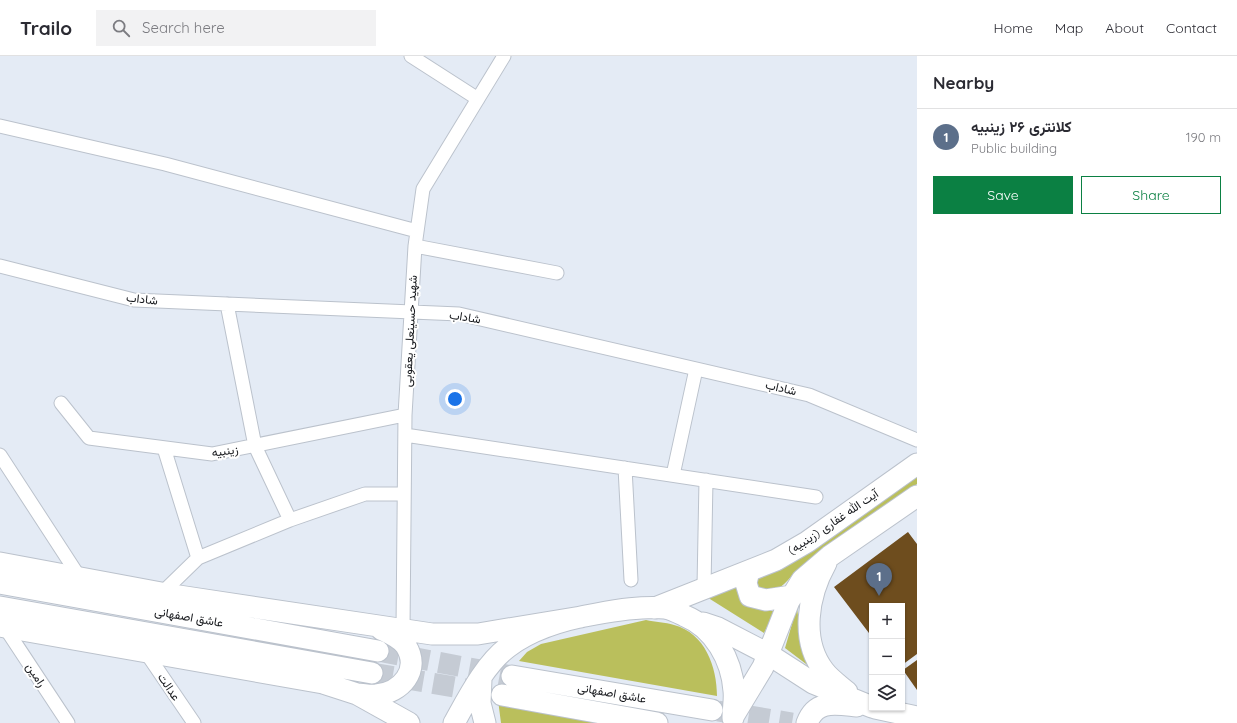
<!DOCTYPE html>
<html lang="en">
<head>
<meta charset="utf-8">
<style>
	body { margin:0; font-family:Quicksand,Vazirmatn,sans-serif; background:#f2f2f3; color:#2b2b33 }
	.controls { position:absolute; right:12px; bottom:12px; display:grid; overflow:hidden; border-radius:0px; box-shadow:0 1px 3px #0004 }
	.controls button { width:36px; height:36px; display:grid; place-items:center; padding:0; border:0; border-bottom:1px solid #e1e1e2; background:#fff; color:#2b2b33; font:20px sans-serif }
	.you { position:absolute; left:455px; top:343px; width:14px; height:14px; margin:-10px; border:3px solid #fff; border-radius:50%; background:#1a73e8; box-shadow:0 0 0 6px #1a73e833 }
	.badge { display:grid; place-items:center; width:26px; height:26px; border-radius:50%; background:#0b8043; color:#fff; font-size:13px; font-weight:700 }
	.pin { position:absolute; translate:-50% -33px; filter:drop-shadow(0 1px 2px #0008) }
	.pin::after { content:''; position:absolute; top:21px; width:14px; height:12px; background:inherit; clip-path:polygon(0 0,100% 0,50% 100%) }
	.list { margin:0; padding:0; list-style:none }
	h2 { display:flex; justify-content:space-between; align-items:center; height:52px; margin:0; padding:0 16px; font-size:17px }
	h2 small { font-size:13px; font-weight:400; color:#7c7c81 }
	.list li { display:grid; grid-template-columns:26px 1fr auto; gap:12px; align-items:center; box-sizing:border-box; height:56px; padding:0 16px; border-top:1px solid #e1e1e2 }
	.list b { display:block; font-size:15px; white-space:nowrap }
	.list p { margin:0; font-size:13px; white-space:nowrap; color:#7c7c81 }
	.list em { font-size:13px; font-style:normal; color:#7c7c81 }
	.actions { display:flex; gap:8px; padding:12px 16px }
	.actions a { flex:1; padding:9px 0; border:1px solid #0b8043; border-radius:0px; text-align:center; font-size:14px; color:#0b8043 }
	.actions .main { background:#0b8043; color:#fff }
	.icon { flex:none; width:22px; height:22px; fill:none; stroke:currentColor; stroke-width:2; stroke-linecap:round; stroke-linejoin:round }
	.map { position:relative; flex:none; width:917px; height:667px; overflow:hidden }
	header { display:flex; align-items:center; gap:24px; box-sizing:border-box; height:56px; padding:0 20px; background:#fff; border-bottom:1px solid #e1e1e2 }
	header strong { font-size:19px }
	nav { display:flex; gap:22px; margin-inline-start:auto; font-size:14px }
	.search { width:280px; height:36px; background:#f2f2f3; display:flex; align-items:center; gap:10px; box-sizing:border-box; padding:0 14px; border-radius:0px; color:#7c7c81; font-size:15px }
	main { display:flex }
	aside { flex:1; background:#fff }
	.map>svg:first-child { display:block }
	.green { fill:#babf5c }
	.building { fill:#6e4d1e }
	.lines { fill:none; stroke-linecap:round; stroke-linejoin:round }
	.primary-tunnel { stroke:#c5cbd4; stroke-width:21; stroke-dasharray:21 10; stroke-linecap:butt }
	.minor-casing { stroke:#bbc2cc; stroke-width:15 }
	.primary-casing { stroke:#bbc2cc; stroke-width:23 }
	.minor { stroke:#fff; stroke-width:13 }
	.primary { stroke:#fff; stroke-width:21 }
	.labels { text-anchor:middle; stroke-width:4; stroke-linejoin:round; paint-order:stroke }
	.street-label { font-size:12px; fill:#16181c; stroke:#fff }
</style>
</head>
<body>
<header>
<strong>Trailo</strong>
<div class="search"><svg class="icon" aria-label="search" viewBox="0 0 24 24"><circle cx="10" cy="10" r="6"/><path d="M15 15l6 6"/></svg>Search here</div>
<nav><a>Home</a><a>Map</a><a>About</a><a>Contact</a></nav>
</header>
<main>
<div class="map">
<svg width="917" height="667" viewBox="0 0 917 667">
	<rect width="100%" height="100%" fill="#e4ebf5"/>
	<path class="green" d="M917 417V428L795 516C782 531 777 538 755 534L754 523Z
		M736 527C739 547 755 555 775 555L764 577 702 538Z
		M797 551 801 587 810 611 785 592Z
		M646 564C655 566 665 566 674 569 705 577 717 611 717 640L519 605 527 596 541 588Z
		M498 644 633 667H501Z"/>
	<path class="building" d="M908 476 917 488V598L902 609V550H872V581L834 531Z
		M917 604V634L903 614Z"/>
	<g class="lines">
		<path class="primary-tunnel" d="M378 595 512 620
			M372 617 490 637
			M718 655 792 667"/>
		<defs>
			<path id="minor" d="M411 0 478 43
				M0 70 165 108 417 175
				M415 190 557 217
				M0 210 134 244 459 258 809 339 917 384
				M227 248 255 390 290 464
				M61 347 89 382 212 398 405 359
				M405 379 816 441
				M164 392 198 502
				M0 399 80 522
				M625 412 631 524
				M673 419 696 313
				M704 531 706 424
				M162 537 198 502 290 464 365 438H404
				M4 570 68 667
				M403 573 405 359 415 190 423 133 504 0
				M145 595 194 667"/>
			<path id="primary" d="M0 507 172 539 432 578H478L581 561
				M826 507C808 539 800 584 824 615 830 623 839 629 847 636
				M749 515 746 527 750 540 766 544 792 540
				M0 527 378 595
				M0 551 372 617
				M655 552 776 504 807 486 917 408
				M703 567 718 572 768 598 813 627 872 651
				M0 570 323 627 357 638 409 667
				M512 620 712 654
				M481 623 480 647 485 667
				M357 638C363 638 370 640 376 639 401 637 421 614 406 590 401 582 389 577 381 573
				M502 639 657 667
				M875 652 917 661
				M734 659 763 611 789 545 802 524 830 500 917 440
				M454 667C468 642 485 608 508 591 532 573 566 563 596 558 618 554 642 550 665 552 672 553 679 557 685 560 714 572 732 604 734 635 735 643 733 653 733 662
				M807 667C816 643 836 648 857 650"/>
		</defs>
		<use href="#minor" class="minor-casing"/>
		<use href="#primary" class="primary-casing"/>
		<use href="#minor" class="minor"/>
		<use href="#primary" class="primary"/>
	</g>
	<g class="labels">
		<g class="street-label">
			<text transform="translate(142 243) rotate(6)" y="4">شاداب</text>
			<text transform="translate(465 261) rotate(9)" y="4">شاداب</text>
			<text transform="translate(410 275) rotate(-87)" y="4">شهید حسینعلی یعقوبی</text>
			<text transform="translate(781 332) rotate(13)" y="4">شاداب</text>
			<text transform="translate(225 395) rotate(-8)" y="4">زینبیه</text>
			<text transform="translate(833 466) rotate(-34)" y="4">آیت الله غفاری (زینبیه)</text>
			<text transform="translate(189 561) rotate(10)" y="4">عاشق اصفهانی</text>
			<text transform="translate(36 619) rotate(57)" y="4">رامین</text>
			<text transform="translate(169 631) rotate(56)" y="4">عدالت</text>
			<text transform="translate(612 637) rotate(10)" y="4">عاشق اصفهانی</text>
		</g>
	</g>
</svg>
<div class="controls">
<button>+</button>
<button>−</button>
<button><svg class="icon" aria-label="layers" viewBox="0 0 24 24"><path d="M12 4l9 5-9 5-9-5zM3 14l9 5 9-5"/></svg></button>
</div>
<div class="you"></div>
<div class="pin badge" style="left:879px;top:540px;background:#5c6f8a">1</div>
</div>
<aside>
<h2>Nearby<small></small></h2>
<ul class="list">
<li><span class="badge" style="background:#5c6f8a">1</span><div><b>کلانتری ۲۶ زینبیه</b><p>Public building</p></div><em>190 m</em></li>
</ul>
<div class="actions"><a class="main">Save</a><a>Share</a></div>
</aside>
</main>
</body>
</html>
